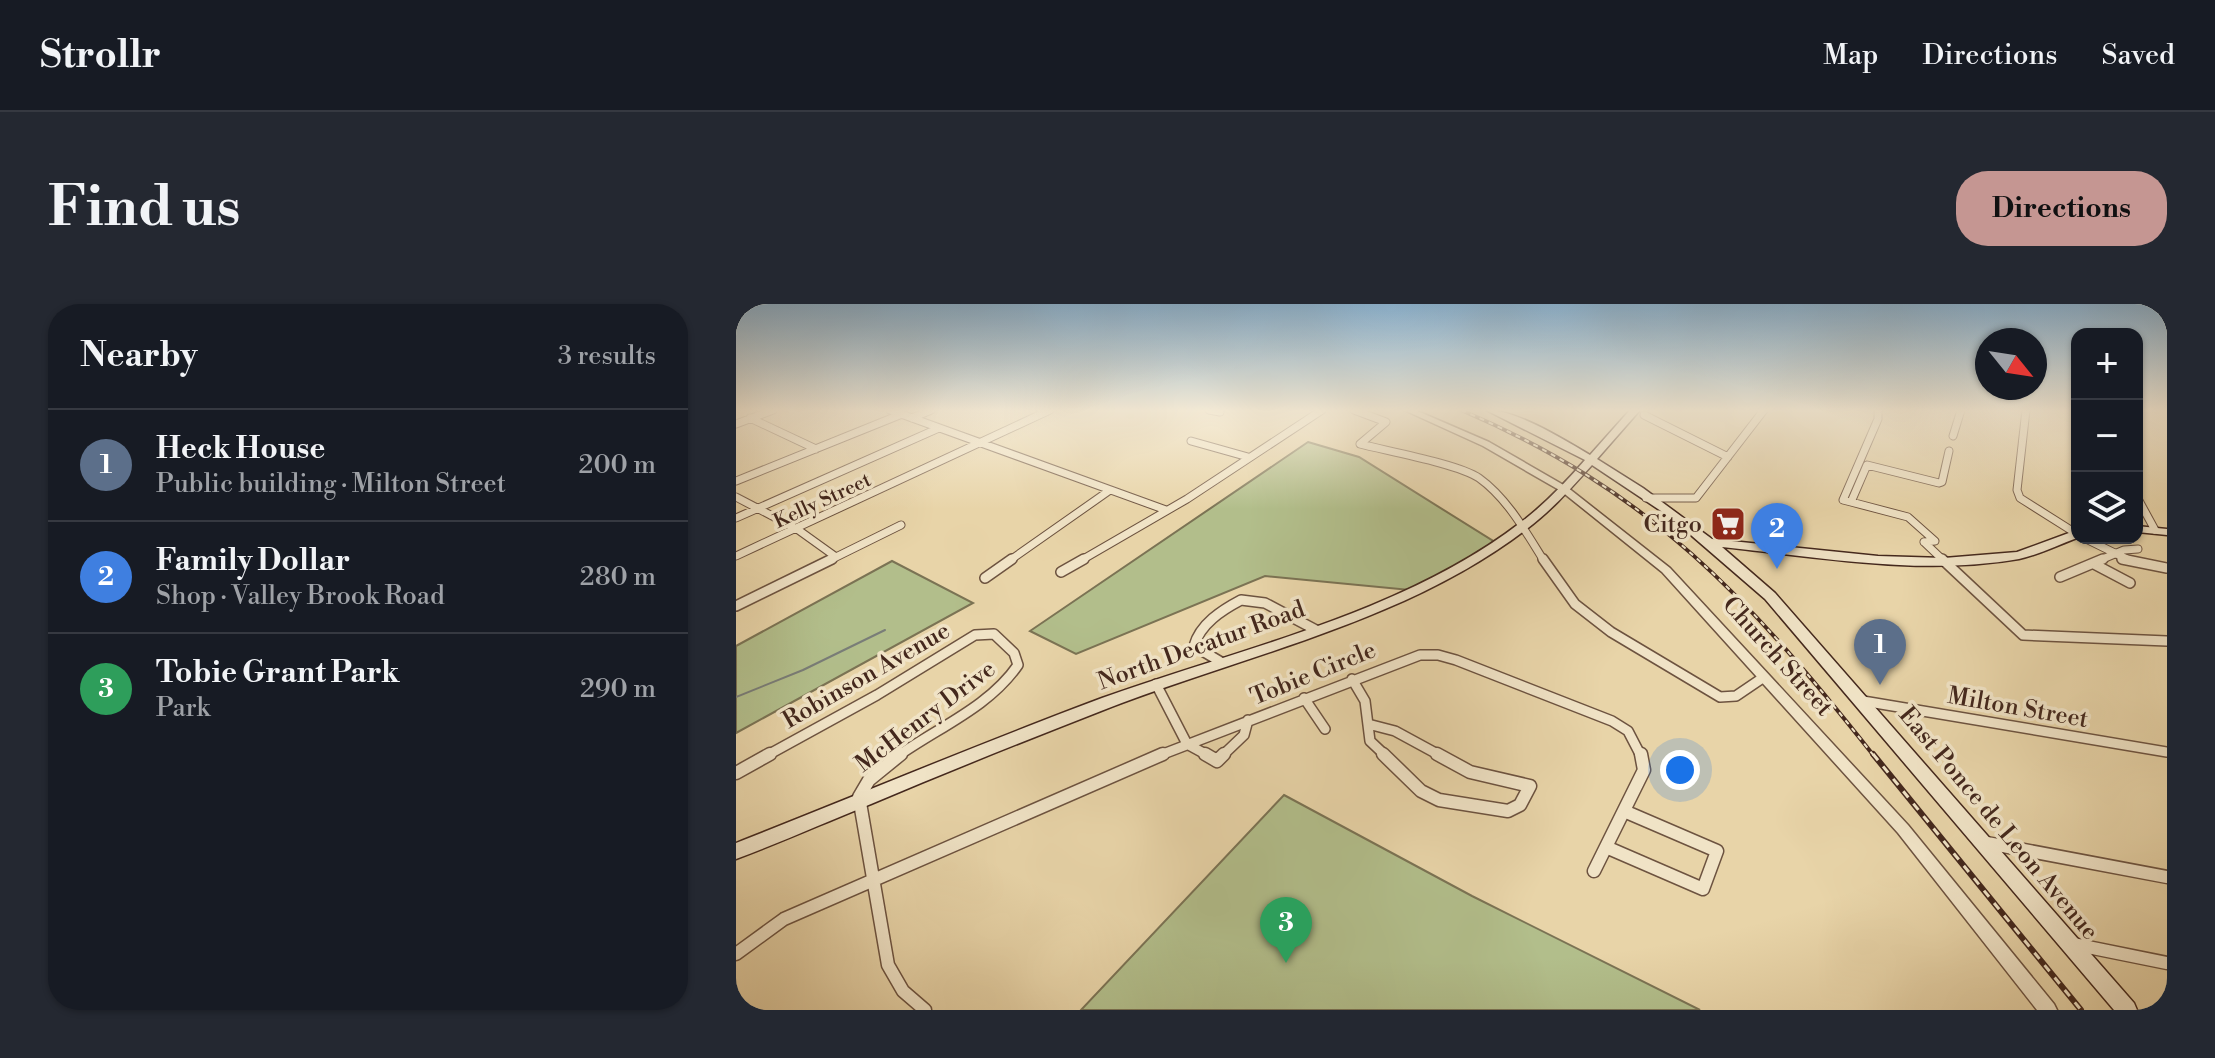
<!DOCTYPE html>
<html lang="en">
<head>
<meta charset="utf-8">
<style>
	body { margin:0; font-family:"Libre Bodoni",serif; background:#242831; color:#f1f3f6 }
	.controls { position:absolute; right:24px; top:24px; display:grid; overflow:hidden; border-radius:16px; box-shadow:0 2px 6px #0004 }
	.controls button { width:72px; height:72px; display:grid; place-items:center; padding:0; border:0; border-bottom:2px solid #363941; background:#171b24; color:#f1f3f6; font:40px sans-serif }
	.compass { position:absolute; left:1239px; top:24px; width:72px; height:72px; border-radius:50%; background:#171b24; box-shadow:0 2px 6px #0004; rotate:120deg }
	.you { position:absolute; left:944px; top:466px; width:28px; height:28px; margin:-20px; border:6px solid #fff; border-radius:50%; background:#1a73e8; box-shadow:0 0 0 12px #1a73e833 }
	.badge { display:grid; place-items:center; width:52px; height:52px; border-radius:50%; background:#c59692; color:#fff; font-size:26px; font-weight:700 }
	.pin { position:absolute; translate:-50% -66px; filter:drop-shadow(0 2px 4px #0008) }
	.pin::after { content:''; position:absolute; top:42px; width:28px; height:24px; background:inherit; clip-path:polygon(0 0,100% 0,50% 100%) }
	.list { margin:0; padding:0; list-style:none }
	h2 { display:flex; justify-content:space-between; align-items:center; height:104px; margin:0; padding:0 32px; font-size:34px }
	h2 small { font-size:26px; font-weight:400; color:#9ea1a6 }
	.list li { display:grid; grid-template-columns:52px 1fr auto; gap:24px; align-items:center; box-sizing:border-box; height:112px; padding:0 32px; border-top:2px solid #363941 }
	.list b { display:block; font-size:30px; white-space:nowrap }
	.list p { margin:0; font-size:26px; white-space:nowrap; color:#9ea1a6 }
	.list em { font-size:26px; font-style:normal; color:#9ea1a6 }
	.icon { flex:none; width:44px; height:44px; fill:none; stroke:currentColor; stroke-width:2; stroke-linecap:round; stroke-linejoin:round }
	.map { position:relative; flex:none; width:1431px; height:706px; overflow:hidden; border-radius:32px }
	header { display:flex; align-items:center; gap:48px; box-sizing:border-box; height:112px; padding:0 40px; background:#171b24; border-bottom:2px solid #363941 }
	header strong { font-size:38px }
	nav { display:flex; gap:44px; margin-inline-start:auto; font-size:28px }
	.intro { display:flex; align-items:center; justify-content:space-between; box-sizing:border-box; height:192px; padding:0 48px }
	h1 { margin:0; font-size:56px }
	.button { padding:20px 36px; border-radius:32px; background:#c59692; color:#111; font-size:28px; font-weight:700 }
	main { display:flex; gap:48px; padding:0 48px }
	aside { flex:1; background:#171b24; border-radius:32px; box-shadow:0 2px 6px #0004 }
	.map>svg:first-child { display:block }
	.green { fill:#b2be8b; stroke:#7b7354; stroke-width:2 }
	.lines { fill:none; stroke-linecap:round; stroke-linejoin:round }
	.stream { stroke:#797d78; stroke-width:2 }
	.minor-far2-casing { stroke:#6d5340; stroke-width:9 }
	.minor-far1-casing { stroke:#6d5340; stroke-width:12 }
	.minor-casing { stroke:#6d5340; stroke-width:15 }
	.tertiary-casing { stroke:#6d5340; stroke-width:3 }
	.secondary-casing { stroke:#44281d; stroke-width:3 }
	.minor-far2 { stroke:#f0e3c6; stroke-width:7 }
	.minor-far1 { stroke:#f0e3c6; stroke-width:9 }
	.minor { stroke:#f0e3c6; stroke-width:12 }
	.tertiary { fill:#f0e3c6; fill-rule:evenodd }
	.secondary { fill:#f0e3c6; fill-rule:evenodd }
	.rail-far1-casing { stroke:#44281d; stroke-width:4 }
	.rail-casing { stroke:#44281d; stroke-width:6 }
	.rail-far1 { stroke:#f0e3c6; stroke-width:2; stroke-dasharray:5; stroke-linecap:butt }
	.rail { stroke:#f0e3c6; stroke-width:3; stroke-dasharray:8; stroke-linecap:butt }
	.labels { text-anchor:middle; stroke-width:7; stroke-linejoin:round; paint-order:stroke }
	.far-street-label { font-size:20px; fill:#44281d; stroke:#f0e3c6 }
	.poi-label { font-size:24px; fill:#44281d; stroke:#f0e3c6; text-anchor:end }
	.street-label { font-size:24px; fill:#44281d; stroke:#f0e3c6 }
</style>
</head>
<body>
<header>
<strong>Strollr</strong>
<nav><a>Map</a><a>Directions</a><a>Saved</a></nav>
</header>
<div class="intro"><h1>Find us</h1><a class="button">Directions</a></div>
<main>
<aside>
<h2>Nearby<small>3 results</small></h2>
<ul class="list">
<li><span class="badge" style="background:#5c6f8a">1</span><div><b>Heck House</b><p>Public building · Milton Street</p></div><em>200 m</em></li>
<li><span class="badge" style="background:#3f7fe0">2</span><div><b>Family Dollar</b><p>Shop · Valley Brook Road</p></div><em>280 m</em></li>
<li><span class="badge" style="background:#2e9e5b">3</span><div><b>Tobie Grant Park</b><p>Park</p></div><em>290 m</em></li>
</ul>
</aside>
<div class="map">
<svg width="1431" height="706" viewBox="0 0 1431 706">
	<rect width="100%" height="100%" fill="#e8d4a8"/>
	<filter id="stains"><feTurbulence type="fractalNoise" baseFrequency=".0025" numOctaves="4"/><feColorMatrix values="0 0 0 0 .2 0 0 0 0 .09 0 0 0 0 .02 0 0 0 .5 -.17"/></filter>
	<radialGradient id="worn" r=".72"><stop offset=".6" stop-color="#630" stop-opacity="0"/><stop offset="1" stop-color="#630" stop-opacity=".3"/></radialGradient>
	<path class="green" d="M572 138 623 153 762 240 674 286 529 272 340 350 294 327Z
		M156 257 237 299 0 429V342Z
		M548 491 736 592 964 706H345Z"/>
	<g class="lines">
		<path class="stream" d="M0 393 67 366 149 326"/>
		<defs>
			<path id="minor-far2" d="M154 106 430 206
				M473 106 484 108
				M618 106 650 118 624 140C651 147 723 160 743 174 771 194 790 228 808 257
				M1290 106 1281 186 1284 194 1341 230
				M908 111 992 153
				M14 114 80 145
				M176 114 195 106
				M0 120 37 106
				M1217 132 1225 106
				M455 137 512 153
				M0 177 166 110
				M0 193 61 225 100 253
				M1401 193 1419 226
				M910 194H960L1028 106
				M1115 198 1107 196 1142 115V106
				M0 214 203 124
				M1348 234 1395 257
				M1188 238 1208 257
				M1188 238 1199 237 1172 213 1115 198 1131 161 1203 179 1206 178 1213 147
				M0 252 314 106
				M92 257 165 221
				M273 257 374 186
				M344 257 451 195 586 106
				M1362 257 1388 246 1402 245"/>
			<path id="minor-far1" d="M807 255 839 300 875 328 984 393 1000 392 1028 373
				M1206 255 1287 331 1431 337
				M1386 255 1431 264
				M1358 260 1394 279
				M325 268 348 255
				M1324 273 1367 255
				M249 274 276 255
				M0 302 96 255
				M485 358 458 342C464 320 486 306 505 296L529 299 580 326
				M616 375 629 397 634 437 650 452
				M420 380 451 440 473 452
				M568 394 589 425
				M1127 397 1431 448
				M632 420 659 427 705 452
				M30 452 141 391 239 331 258 330 278 349 282 361C253 403 203 423 162 452
				M422 452 684 351H702L720 356 876 417 892 427 905 452
				M486 452 508 431 512 416"/>
			<path id="minor" d="M165 450 133 476 123 493 152 661 167 687 189 706
				M469 450 481 457 488 450
				M647 450 685 487 703 496 772 507 784 501 794 482 734 468 701 450
				M0 469 34 450
				M1251 539 1431 573
				M870 543 967 585 981 547 888 507
				M858 567 908 466 905 450
				M1337 640 1431 659
				M0 650 48 615 427 450"/>
			<path id="tertiary" d="M668 106H679L753 138 831 183 934 264 1172 521 1318 700 1321 706H1301L1162 529 926 268 825 187 747 142Z"/>
			<path id="secondary" d="M750 106C781 106 827 135 854 151L894 106H904L861 155 907 184 976 235 1142 252 1208 254 1281 248 1341 226V234C1322 241 1302 251 1283 255 1185 272 1083 253 986 243L1039 289 1398 699 1401 706H1378L1029 295 934 213 856 161C836 183 816 206 792 224 669 319 507 351 365 407 288 437 211 468 135 500 90 518 46 538 0 555V539C122 491 243 440 366 394 505 344 665 310 784 219 808 201 829 179 849 156Z
				M1401 222 1431 225V231L1401 228Z"/>
		</defs>
		<use href="#minor-far2" class="minor-far2-casing"/>
		<use href="#minor-far1" class="minor-far1-casing"/>
		<use href="#minor" class="minor-casing"/>
		<use href="#tertiary" class="tertiary-casing"/>
		<use href="#secondary" class="secondary-casing"/>
		<use href="#minor-far2" class="minor-far2"/>
		<use href="#minor-far1" class="minor-far1"/>
		<use href="#minor" class="minor"/>
		<use href="#tertiary" class="tertiary"/>
		<use href="#secondary" class="secondary"/>
		<defs>
			<path id="rail-far1" d="M725 106C915 187 1013 294 1138 452"/>
			<path id="rail" d="M1137 450 1345 706"/>
		</defs>
		<use href="#rail-far1" class="rail-far1-casing"/>
		<use href="#rail" class="rail-casing"/>
		<use href="#rail-far1" class="rail-far1"/>
		<use href="#rail" class="rail"/>
	</g>
	<linearGradient id="sky" x2="0" y2="1"><stop stop-color="#8ab4d4"/><stop offset="0.52" stop-color="#f5ecd8"/><stop offset="1" stop-color="#f5ecd8" stop-opacity="0"/></linearGradient>
	<rect width="1431" height="205" fill="url(#sky)"/>
	<defs>
		<symbol id="supermarket-square" viewBox="-11 -11 22 22"><rect x="-9" y="-9" width="18" height="18" rx="4" fill="#8f2418" stroke="#f0e3c6"/><path d="M-6-5.5h2.5l.6 2H6L4.5 2H-2.5L-4.4-4H-6ZM-1.5 3.2a1.3 1.3 0 1 0 .1 0ZM3 3.2a1.3 1.3 0 1 0 .1 0Z" fill="#fff"/></symbol>
	</defs>
	<g fill-rule="evenodd">
		<use href="#supermarket-square" x="972" y="200" width="40" height="40"/>
	</g>
	<g class="labels">
		<g class="far-street-label">
			<text transform="translate(86 196) rotate(-25)" y="7">Kelly Street</text>
		</g>
		<g class="poi-label">
			<text x="966" y="228">Citgo</text>
		</g>
		<g class="street-label">
			<text transform="translate(465 341) rotate(-20)" y="8">North Decatur Road</text>
			<text transform="translate(1042 352) rotate(48)" y="8">Church Street</text>
			<text transform="translate(577 369) rotate(-22)" y="8">Tobie Circle</text>
			<text transform="translate(130 371) rotate(-30)" y="8">Robinson Avenue</text>
			<text transform="translate(1282 403) rotate(10)" y="8">Milton Street</text>
			<text transform="translate(189 412) rotate(-37)" y="8">McHenry Drive</text>
			<text transform="translate(1263 519) rotate(50)" y="8">East Ponce de Leon Avenue</text>
		</g>
	</g>
	<rect width="100%" height="100%" filter="url(#stains)"/>
	<rect width="100%" height="100%" fill="url(#worn)"/>
</svg>
<div class="controls">
<button>+</button>
<button>−</button>
<button><svg class="icon" aria-label="layers" viewBox="0 0 24 24"><path d="M12 4l9 5-9 5-9-5zM3 14l9 5 9-5"/></svg></button>
</div>
<svg class="compass" viewBox="-18 -18 36 36"><path d="M0-13l5 13h-10z" fill="#e53935"/><path d="M0 13l5-13h-10z" fill="#9ea1a6"/></svg>
<div class="you"></div>
<div class="pin badge" style="left:1144px;top:381px;background:#5c6f8a">1</div>
<div class="pin badge" style="left:1041px;top:265px;background:#3f7fe0">2</div>
<div class="pin badge" style="left:550px;top:659px;background:#2e9e5b">3</div>
</div>
</main>
</body>
</html>
